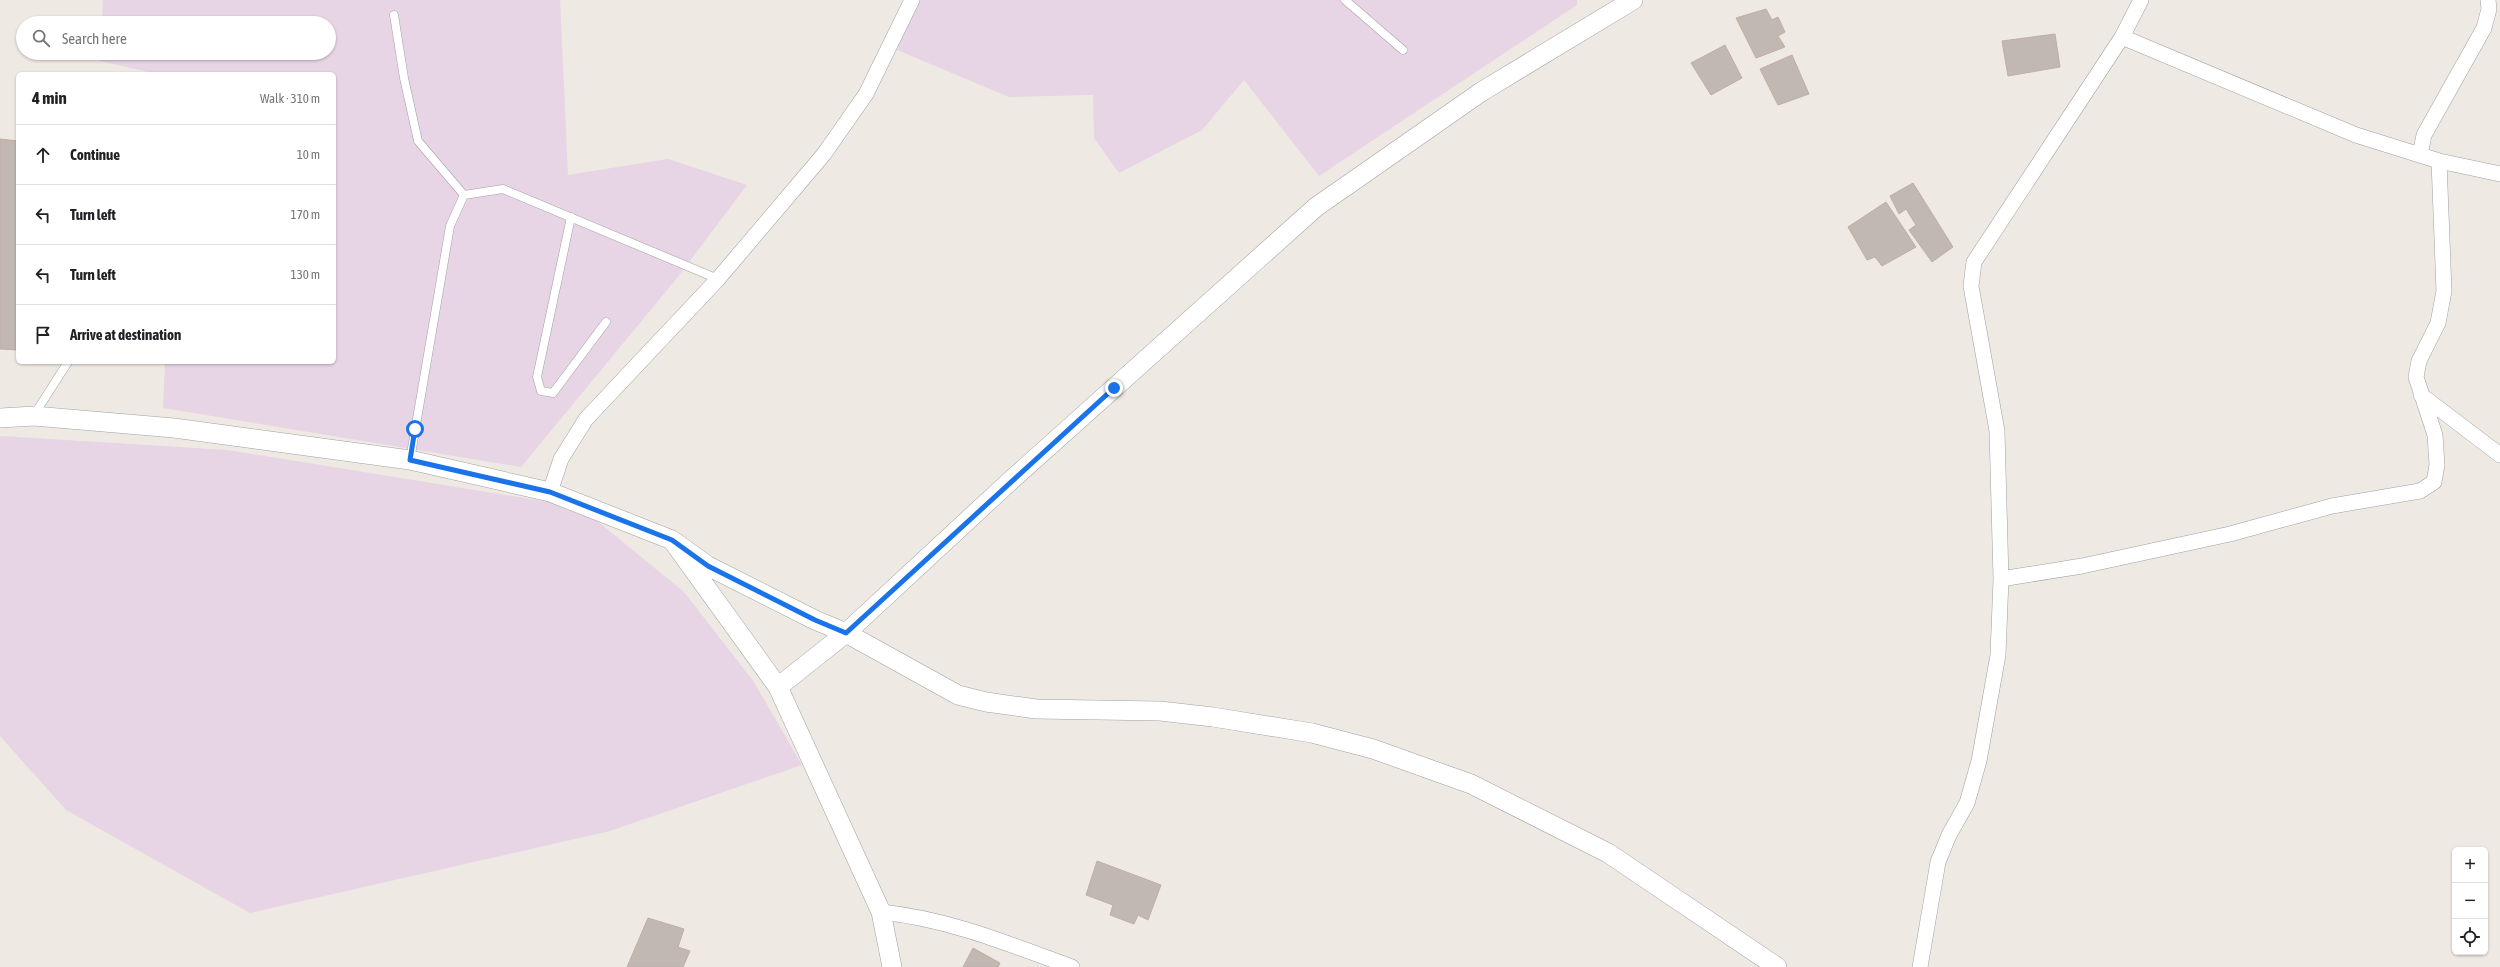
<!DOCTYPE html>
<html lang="en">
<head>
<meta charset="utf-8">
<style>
	body { margin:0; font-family:"Asap Condensed",sans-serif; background:#f6f6f6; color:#202124 }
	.controls { position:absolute; right:12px; bottom:12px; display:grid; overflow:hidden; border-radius:6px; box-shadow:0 1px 3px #0004 }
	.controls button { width:36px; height:36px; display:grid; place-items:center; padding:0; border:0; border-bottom:1px solid #e0e0e0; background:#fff; color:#202124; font:20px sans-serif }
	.stop { position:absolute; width:12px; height:12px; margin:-9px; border:3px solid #1a73e8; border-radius:50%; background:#fff }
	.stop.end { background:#1a73e8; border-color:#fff; box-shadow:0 1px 4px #0008 }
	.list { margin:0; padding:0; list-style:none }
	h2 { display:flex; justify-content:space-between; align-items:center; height:52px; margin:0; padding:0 16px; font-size:17px }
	h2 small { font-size:13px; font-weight:400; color:#757577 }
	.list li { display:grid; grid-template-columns:26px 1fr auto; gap:12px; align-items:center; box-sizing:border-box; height:60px; padding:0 16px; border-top:1px solid #e0e0e0 }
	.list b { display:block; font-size:15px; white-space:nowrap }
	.list em { font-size:13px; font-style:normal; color:#757577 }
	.icon { flex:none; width:22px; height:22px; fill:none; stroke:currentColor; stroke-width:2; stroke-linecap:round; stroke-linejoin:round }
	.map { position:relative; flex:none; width:2500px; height:967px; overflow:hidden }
	.search { position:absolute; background:#fff; box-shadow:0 1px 3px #0004; left:16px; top:16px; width:320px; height:44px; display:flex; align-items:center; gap:10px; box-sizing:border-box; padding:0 14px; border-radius:22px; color:#757577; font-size:15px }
	.panel { position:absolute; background:#fff; box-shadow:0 1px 3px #0004; left:16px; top:72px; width:320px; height:292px; border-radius:6px }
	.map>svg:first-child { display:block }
	.industrial { fill:#e7d4e5 }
	.building { fill:#c2b8b2; stroke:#bfaea5 }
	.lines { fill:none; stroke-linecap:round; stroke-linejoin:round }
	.service-casing { stroke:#a1a1a1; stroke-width:9 }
	.minor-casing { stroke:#a1a1a1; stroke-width:16 }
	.tertiary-casing { stroke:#a1a1a1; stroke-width:20 }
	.service { stroke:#fff; stroke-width:8 }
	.minor { stroke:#fff; stroke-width:15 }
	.tertiary { stroke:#fff; stroke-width:19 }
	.route { stroke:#1a73e8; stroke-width:5 }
</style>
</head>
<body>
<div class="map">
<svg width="2500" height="967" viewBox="0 0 2500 967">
	<rect width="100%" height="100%" fill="#eee9e2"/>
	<path class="industrial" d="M103 0H560L568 175 668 159 747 185 677 278 521 467 163 408 165 362H334V74H157L100 61V53H329V23H102Z
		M917 0H1577V5L1319 176 1244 80 1202 130 1119 173 1094 138 1093 95 1009 97 897 50Z
		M0 436 227 450 580 507 684 592 754 682 802 765 610 831 250 913 66 810 0 736Z"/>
	<path class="building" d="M1766 9 1772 20 1778 17 1785 32 1778 36 1785 47 1756 58 1736 18Z
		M2055 34 2060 67 2008 76 2002 41Z
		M1725 45 1742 78 1711 95 1691 63Z
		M1792 55 1809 94 1778 105 1760 69Z
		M0 139 18 141V350L0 349Z
		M1913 183 1953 247 1932 262 1909 230 1916 225 1906 209 1899 214 1890 196Z
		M1886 202 1916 247 1882 266 1875 257 1867 260 1848 227Z
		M1097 861 1161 885 1148 920 1138 915 1134 924 1110 915 1113 905 1086 895Z
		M648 918 684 929 678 947 690 951 683 967H627Z
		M973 948 1000 963 998 967H963Z"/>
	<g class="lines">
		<defs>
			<path id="service" d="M1345 0 1403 50
				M394 15 404 78 418 141 464 195
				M571 217 537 377 541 391 553 393 606 322
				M34 415 68 362
				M410 460 450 226 464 195 503 189 718 279"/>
			<path id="minor" d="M2122 37 2356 135 2439 161 2500 174
				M2420 155 2424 135 2484 28 2489 9 2488 0
				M2421 395 2500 455
				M550 492 561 459 586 419 718 279 824 154 866 94 912 0
				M2001 579 2082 566 2230 534 2332 506 2420 491 2434 482 2437 465 2435 435 2416 377 2419 361 2438 323 2444 291 2439 161
				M881 912C949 919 1009 944 1072 967
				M1920 967 1938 862 1949 835 1967 803 1979 761 1998 655 2001 579 1997 431 1971 286 1974 262 2122 37 2141 0"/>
			<path id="tertiary" d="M0 418 34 416 174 428 410 460 550 492 672 540 778 687 881 912 892 967
				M672 540 708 566 815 620 846 633 958 695 986 702 1036 709 1160 711 1213 717 1312 733 1373 749 1471 784 1608 853 1777 967
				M778 687 846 633 1008 483 1316 207 1481 92 1633 0"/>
		</defs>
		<use href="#service" class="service-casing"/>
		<use href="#minor" class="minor-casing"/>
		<use href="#tertiary" class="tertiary-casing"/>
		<use href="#service" class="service"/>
		<use href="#minor" class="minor"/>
		<use href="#tertiary" class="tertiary"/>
	</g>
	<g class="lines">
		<path class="route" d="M415 429 410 460 550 492 672 540 708 566 815 620 846 633 1114 388"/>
	</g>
</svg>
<div class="controls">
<button>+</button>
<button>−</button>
<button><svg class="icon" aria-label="locate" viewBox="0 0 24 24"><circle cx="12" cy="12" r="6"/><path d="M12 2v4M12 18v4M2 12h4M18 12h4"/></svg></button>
</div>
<div class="stop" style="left:415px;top:429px"></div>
<div class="stop end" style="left:1114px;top:388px"></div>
<div class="search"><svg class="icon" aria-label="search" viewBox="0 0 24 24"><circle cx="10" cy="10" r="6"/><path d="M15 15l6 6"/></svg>Search here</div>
<section class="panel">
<h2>4 min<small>Walk · 310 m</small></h2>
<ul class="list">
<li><svg class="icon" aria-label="ahead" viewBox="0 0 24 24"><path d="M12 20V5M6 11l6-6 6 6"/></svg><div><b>Continue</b></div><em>10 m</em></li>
<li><svg class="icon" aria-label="left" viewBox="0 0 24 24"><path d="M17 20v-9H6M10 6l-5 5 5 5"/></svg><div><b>Turn left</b></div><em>170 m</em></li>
<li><svg class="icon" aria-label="left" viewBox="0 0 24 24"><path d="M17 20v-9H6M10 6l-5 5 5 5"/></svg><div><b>Turn left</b></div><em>130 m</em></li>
<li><svg class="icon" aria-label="arrive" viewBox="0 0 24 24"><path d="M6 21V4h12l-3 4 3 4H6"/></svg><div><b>Arrive at destination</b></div></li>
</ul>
</section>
</div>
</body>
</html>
